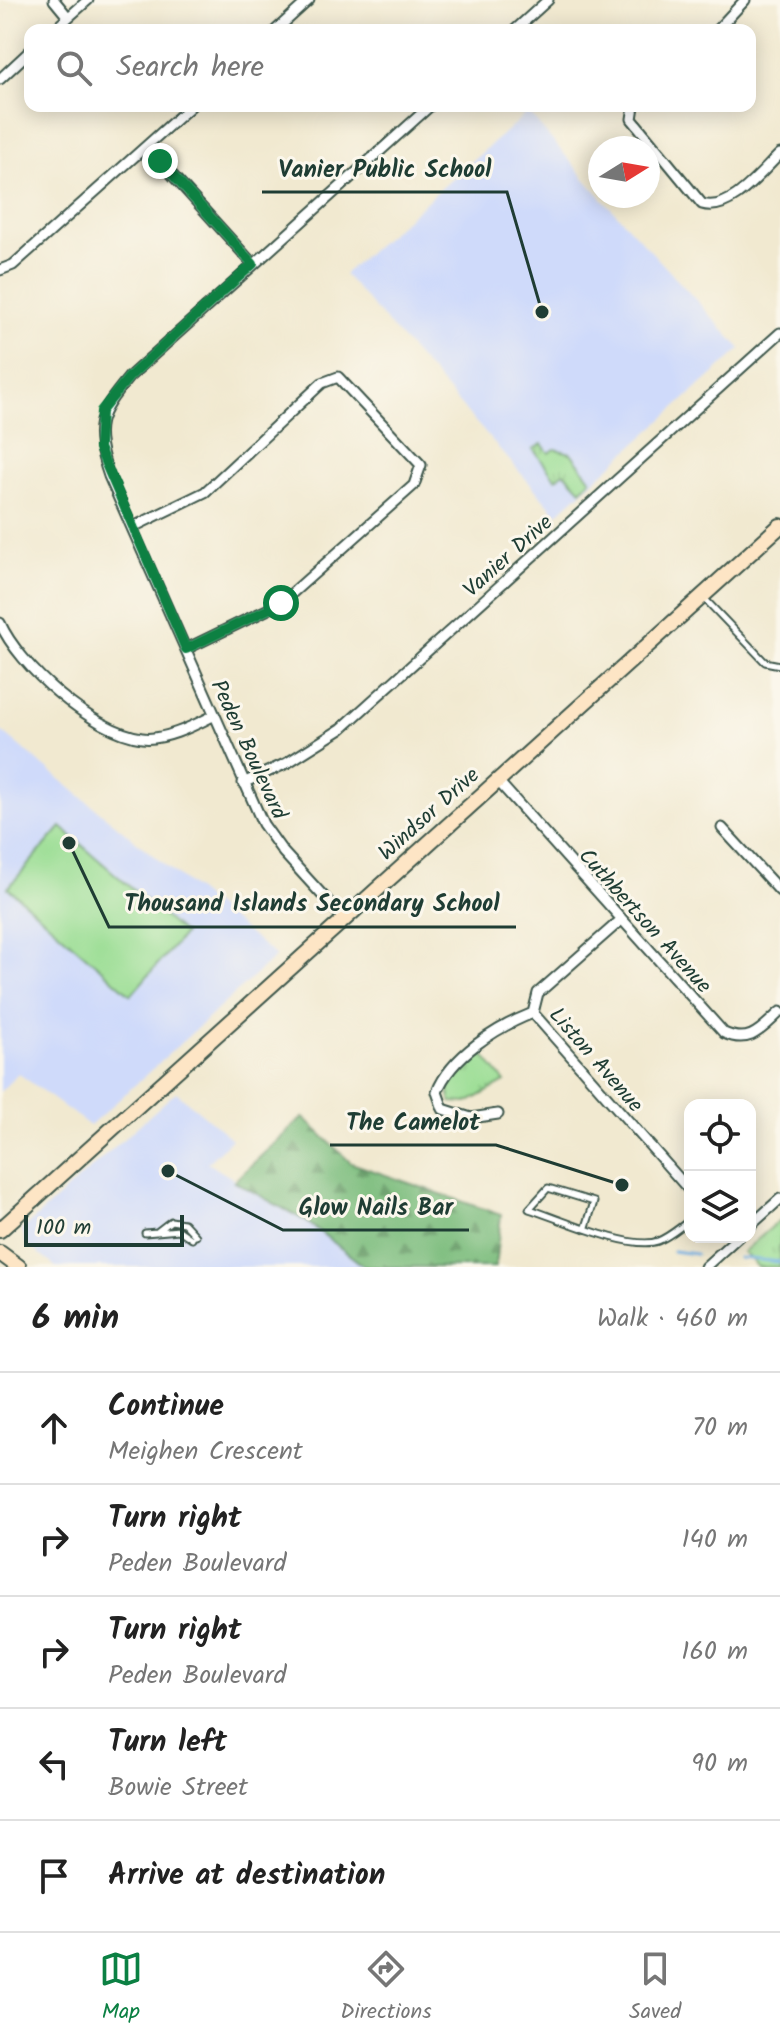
<!DOCTYPE html>
<html lang="en">
<head>
<meta charset="utf-8">
<style>
	body { margin:0; font-family:Kalam,sans-serif; background:#f6f6f6; color:#222 }
	.controls { position:absolute; right:24px; bottom:24px; display:grid; overflow:hidden; border-radius:16px; box-shadow:0 4px 20px #0003 }
	.controls button { width:72px; height:72px; display:grid; place-items:center; padding:0; border:0; border-bottom:2px solid #e0e0e0; background:#fff; color:#222; font:40px sans-serif }
	.compass { position:absolute; left:588px; top:136px; width:72px; height:72px; border-radius:50%; background:#fff; box-shadow:0 4px 20px #0003; rotate:79deg }
	.scale { position:absolute; left:24px; bottom:20px; width:160px; box-sizing:border-box; padding-left:8px; border:4px solid #1f3d34; border-top:0; font-size:22px; line-height:28px; white-space:nowrap; color:#1f3d34; -webkit-text-stroke:6px #fbf7ec; paint-order:stroke }
	.stop { position:absolute; width:24px; height:24px; margin:-18px; border:6px solid #0b8043; border-radius:50%; background:#fff }
	.stop.end { background:#0b8043; border-color:#fff; box-shadow:0 2px 8px #0008 }
	.list { margin:0; padding:0; list-style:none }
	h2 { display:flex; justify-content:space-between; align-items:center; height:104px; margin:0; padding:0 32px; font-size:34px }
	h2 small { font-size:26px; font-weight:400; color:#767676 }
	.list li { display:grid; grid-template-columns:52px 1fr auto; gap:24px; align-items:center; box-sizing:border-box; height:112px; padding:0 32px; border-top:2px solid #e0e0e0 }
	.list b { display:block; font-size:30px; white-space:nowrap }
	.list p { margin:0; font-size:26px; white-space:nowrap; color:#767676 }
	.list em { font-size:26px; font-style:normal; color:#767676 }
	.icon { flex:none; width:44px; height:44px; fill:none; stroke:currentColor; stroke-width:2; stroke-linecap:round; stroke-linejoin:round }
	.map { position:relative; flex:none; width:780px; height:1267px; overflow:hidden }
	.search { position:absolute; background:#fff; box-shadow:0 4px 20px #0003; left:24px; right:24px; top:24px; height:88px; display:flex; align-items:center; gap:20px; box-sizing:border-box; padding:0 28px; border-radius:16px; color:#767676; font-size:30px }
	.sheet { height:664px; background:#fff }
	nav { display:flex; justify-content:space-around; align-items:center; box-sizing:border-box; height:112px; border-top:2px solid #e0e0e0; background:#fff; font-size:22px; color:#767676 }
	nav a { display:grid; justify-items:center; gap:4px }
	nav .on { color:#0b8043 }
	.map>svg:first-child { display:block }
	.built { fill:#cfdafa }
	.grass { fill:url(#grass-tufts); stroke:#5e8e64; stroke-width:2 }
	.forest { fill:url(#forest-firs); stroke:#4e7d59; stroke-width:2 }
	.pitch { fill:#9cde95; stroke:#5e8e64; stroke-width:2 }
	.lines { fill:none; stroke-linecap:round; stroke-linejoin:round }
	.stream { stroke:#71b1e5; stroke-width:3 }
	.lane-casing { stroke:#3e574b; stroke-width:9 }
	.street-casing { stroke:#3e574b; stroke-width:13 }
	.secondary-casing { stroke:#3e574b; stroke-width:18 }
	.lane { stroke:#fff; stroke-width:5 }
	.street { stroke:#fff; stroke-width:9 }
	.secondary { stroke:#fde5c5; stroke-width:14 }
	.route { stroke:#0b8043; stroke-width:10 }
	.labels { text-anchor:middle; stroke-width:6; stroke-linejoin:round; paint-order:stroke }
	.street-label { font-size:22px; fill:#1f3d34; stroke:#fbf7ec }
	.leader { fill:none; stroke:#1f3d34; stroke-width:3 }
	.callout-dot { fill:#1f3d34; stroke:#fbf7ec; stroke-width:3 }
	.callout-label { font-size:24px; text-anchor:middle; font-weight:bold; fill:#1f3d34; stroke:#fbf7ec; stroke-width:6; stroke-linejoin:round; paint-order:stroke }
</style>
</head>
<body>
<div class="map">
<svg width="780" height="1267" viewBox="0 0 780 1267">
	<defs>
		<pattern id="grass-tufts" width="24" height="20" patternUnits="userSpaceOnUse" patternTransform="scale(2)"><rect width="24" height="20" fill="#9cde95"/><path d="M3 7l-1-3M5 7V3M7 7l1-3M15 17l-1-3M17 17v-4M19 17l1-3" fill="none" stroke="#86bf81"/></pattern>
		<pattern id="forest-firs" width="22" height="20" patternUnits="userSpaceOnUse" patternTransform="scale(2)"><rect width="22" height="20" fill="#7dbd7e"/><path d="M5 1l3.5 6h-7zM16 11l3.5 6h-7z" fill="#669b68"/></pattern>
	</defs>
	<rect width="100%" height="100%" fill="#fbf7ec"/>
	<filter id="ink" filterUnits="userSpaceOnUse"><feTurbulence type="fractalNoise" baseFrequency=".0125" numOctaves="2"/><feDisplacementMap in="SourceGraphic" scale="16" xChannelSelector="R" yChannelSelector="G"/><feConvolveMatrix kernelMatrix="1 2 1 2 8 2 1 2 1" color-interpolation-filters="sRGB"/></filter>
	<filter id="wash" filterUnits="userSpaceOnUse"><feTurbulence type="fractalNoise" baseFrequency=".006" numOctaves="4" result="noise"/><feDisplacementMap in="SourceGraphic" scale="32" xChannelSelector="R" yChannelSelector="G"/><feGaussianBlur stdDeviation="1.8" result="paint"/><feColorMatrix in="noise" values="0 0 0 0 0 0 0 0 0 0 0 0 0 0 0 0 0 1.4 0 .05"/><feComposite in="paint" operator="in"/></filter>
	<g filter="url(#wash)">
		<rect width="100%" height="100%" fill="#f1e9d0"/>
		<path class="built" d="M528 112 600 196 741 349 557 514 344 274Z
			M0 730 276 956 90 1126 18 1073 0 1092Z
			M176 1092 232 1139 207 1163 307 1222 365 1267H56L26 1244 22 1230Z"/>
		<path class="grass" d="M542 444 549 453 555 449 571 453 591 480 581 490 564 472 556 479 533 449Z
			M481 1052 505 1082 467 1103 451 1102 448 1085Z
			M780 1220V1267H758L743 1252Z"/>
		<path class="forest" d="M303 1117 351 1163 501 1215 495 1267H365L307 1222 234 1181Z"/>
		<path class="pitch" d="M61 827 184 934 131 995 8 888Z"/>
		<g class="lines">
			<path class="stream" d="M673 1251 696 1254
				M739 1258 780 1262"/>
		</g>
	</g>
	<g filter="url(#ink)">
		<g class="lines">
			<defs>
				<path id="lane" d="M703 597 765 662 780 665
					M586 1227 594 1202 548 1188 529 1209C558 1218 631 1251 658 1241 669 1237 680 1227 690 1220
					M158 1231 171 1221 184 1223 196 1236
					M145 1233 179 1230 192 1239"/>
				<path id="street" d="M54 0 68 17
					M54 30 88 0
					M276 30 309 0
					M515 30 548 0
					M717 30 745 0
					M0 79 30 51
					M634 106 632 119 702 204C730 213 761 172 780 154
					M147 147 253 264
					M0 270 13 265 191 106
					M133 527 205 492 322 383 338 377 421 465 414 485 281 603 186 649
					M0 623C19 666 93 732 142 738 164 741 193 726 213 716
					M497 780 724 1033C750 1045 761 1029 780 1012
					M243 783 287 763 341 729 780 333
					M722 828 780 891
					M345 920 283 852 263 824 109 476C92 426 97 416 129 377L430 106
					M621 920 538 993 533 1013 690 1191
					M498 1114 471 1118 443 1109 437 1092C451 1056 497 1027 533 1013
					M750 1226 780 1199
					M705 1267 738 1237"/>
				<path id="secondary" d="M0 1230 780 526
					M0 1253 19 1267"/>
			</defs>
			<use href="#lane" class="lane-casing"/>
			<use href="#street" class="street-casing"/>
			<use href="#secondary" class="secondary-casing"/>
			<use href="#lane" class="lane"/>
			<use href="#street" class="street"/>
			<use href="#secondary" class="secondary"/>
		</g>
	</g>
	<g class="lines" filter="url(#ink)">
		<path class="route" d="M160 161 253 264 129 377 101 411 99 448 186 649 281 603"/>
	</g>
	<g class="labels">
		<g class="street-label">
			<text transform="translate(507 555) rotate(-42)" y="8">Vanier Drive</text>
			<text transform="translate(250 749) rotate(65)" y="8">Peden Boulevard</text>
			<text transform="translate(428 813) rotate(-42)" y="8">Windsor Drive</text>
			<text transform="translate(646 920) rotate(48)" y="8">Cuthbertson Avenue</text>
			<text transform="translate(597 1059) rotate(49)" y="8">Liston Avenue</text>
		</g>
	</g>
	<path class="leader" d="M542 312L507 192H262M69 843L109 927H516M622 1185L496 1145H330M168 1171L283 1230H469"/>
	<g class="callout-dot">
		<circle cx="542" cy="312" r="8"/>
		<circle cx="69" cy="843" r="8"/>
		<circle cx="622" cy="1185" r="8"/>
		<circle cx="168" cy="1171" r="8"/>
	</g>
	<g class="callout-label">
		<text x="385" y="177">Vanier Public School</text>
		<text x="312" y="911">Thousand Islands Secondary School</text>
		<text x="413" y="1130">The Camelot</text>
		<text x="376" y="1215">Glow Nails Bar</text>
	</g>
</svg>
<div class="controls">
<button><svg class="icon" aria-label="locate" viewBox="0 0 24 24"><circle cx="12" cy="12" r="6"/><path d="M12 2v4M12 18v4M2 12h4M18 12h4"/></svg></button>
<button><svg class="icon" aria-label="layers" viewBox="0 0 24 24"><path d="M12 4l9 5-9 5-9-5zM3 14l9 5 9-5"/></svg></button>
</div>
<svg class="compass" viewBox="-18 -18 36 36"><path d="M0-13l5 13h-10z" fill="#e53935"/><path d="M0 13l5-13h-10z" fill="#767676"/></svg>
<div class="scale">100 m</div>
<div class="stop" style="left:281px;top:603px"></div>
<div class="stop end" style="left:160px;top:161px"></div>
<div class="search"><svg class="icon" aria-label="search" viewBox="0 0 24 24"><circle cx="10" cy="10" r="6"/><path d="M15 15l6 6"/></svg>Search here</div>
</div>
<section class="sheet">
<h2>6 min<small>Walk · 460 m</small></h2>
<ul class="list">
<li><svg class="icon" aria-label="ahead" viewBox="0 0 24 24"><path d="M12 20V5M6 11l6-6 6 6"/></svg><div><b>Continue</b><p>Meighen Crescent</p></div><em>70 m</em></li>
<li><svg class="icon" aria-label="right" viewBox="0 0 24 24"><path d="M7 20v-9h11M14 6l5 5-5 5"/></svg><div><b>Turn right</b><p>Peden Boulevard</p></div><em>140 m</em></li>
<li><svg class="icon" aria-label="right" viewBox="0 0 24 24"><path d="M7 20v-9h11M14 6l5 5-5 5"/></svg><div><b>Turn right</b><p>Peden Boulevard</p></div><em>160 m</em></li>
<li><svg class="icon" aria-label="left" viewBox="0 0 24 24"><path d="M17 20v-9H6M10 6l-5 5 5 5"/></svg><div><b>Turn left</b><p>Bowie Street</p></div><em>90 m</em></li>
<li><svg class="icon" aria-label="arrive" viewBox="0 0 24 24"><path d="M6 21V4h12l-3 4 3 4H6"/></svg><div><b>Arrive at destination</b></div></li>
</ul>
</section>
<nav>
<a class="on"><svg class="icon" aria-label="map" viewBox="0 0 24 24"><path d="M3 6l6-2 6 2 6-2v14l-6 2-6-2-6 2zM9 4v14M15 6v14"/></svg>Map</a>
<a><svg class="icon" aria-label="directions" viewBox="0 0 24 24"><path d="M12 3l9 9-9 9-9-9zM9 14v-3h6M13 9l2 2-2 2"/></svg>Directions</a>
<a><svg class="icon" aria-label="saved" viewBox="0 0 24 24"><path d="M7 4h10v16l-5-4-5 4z"/></svg>Saved</a>
</nav>
</body>
</html>
